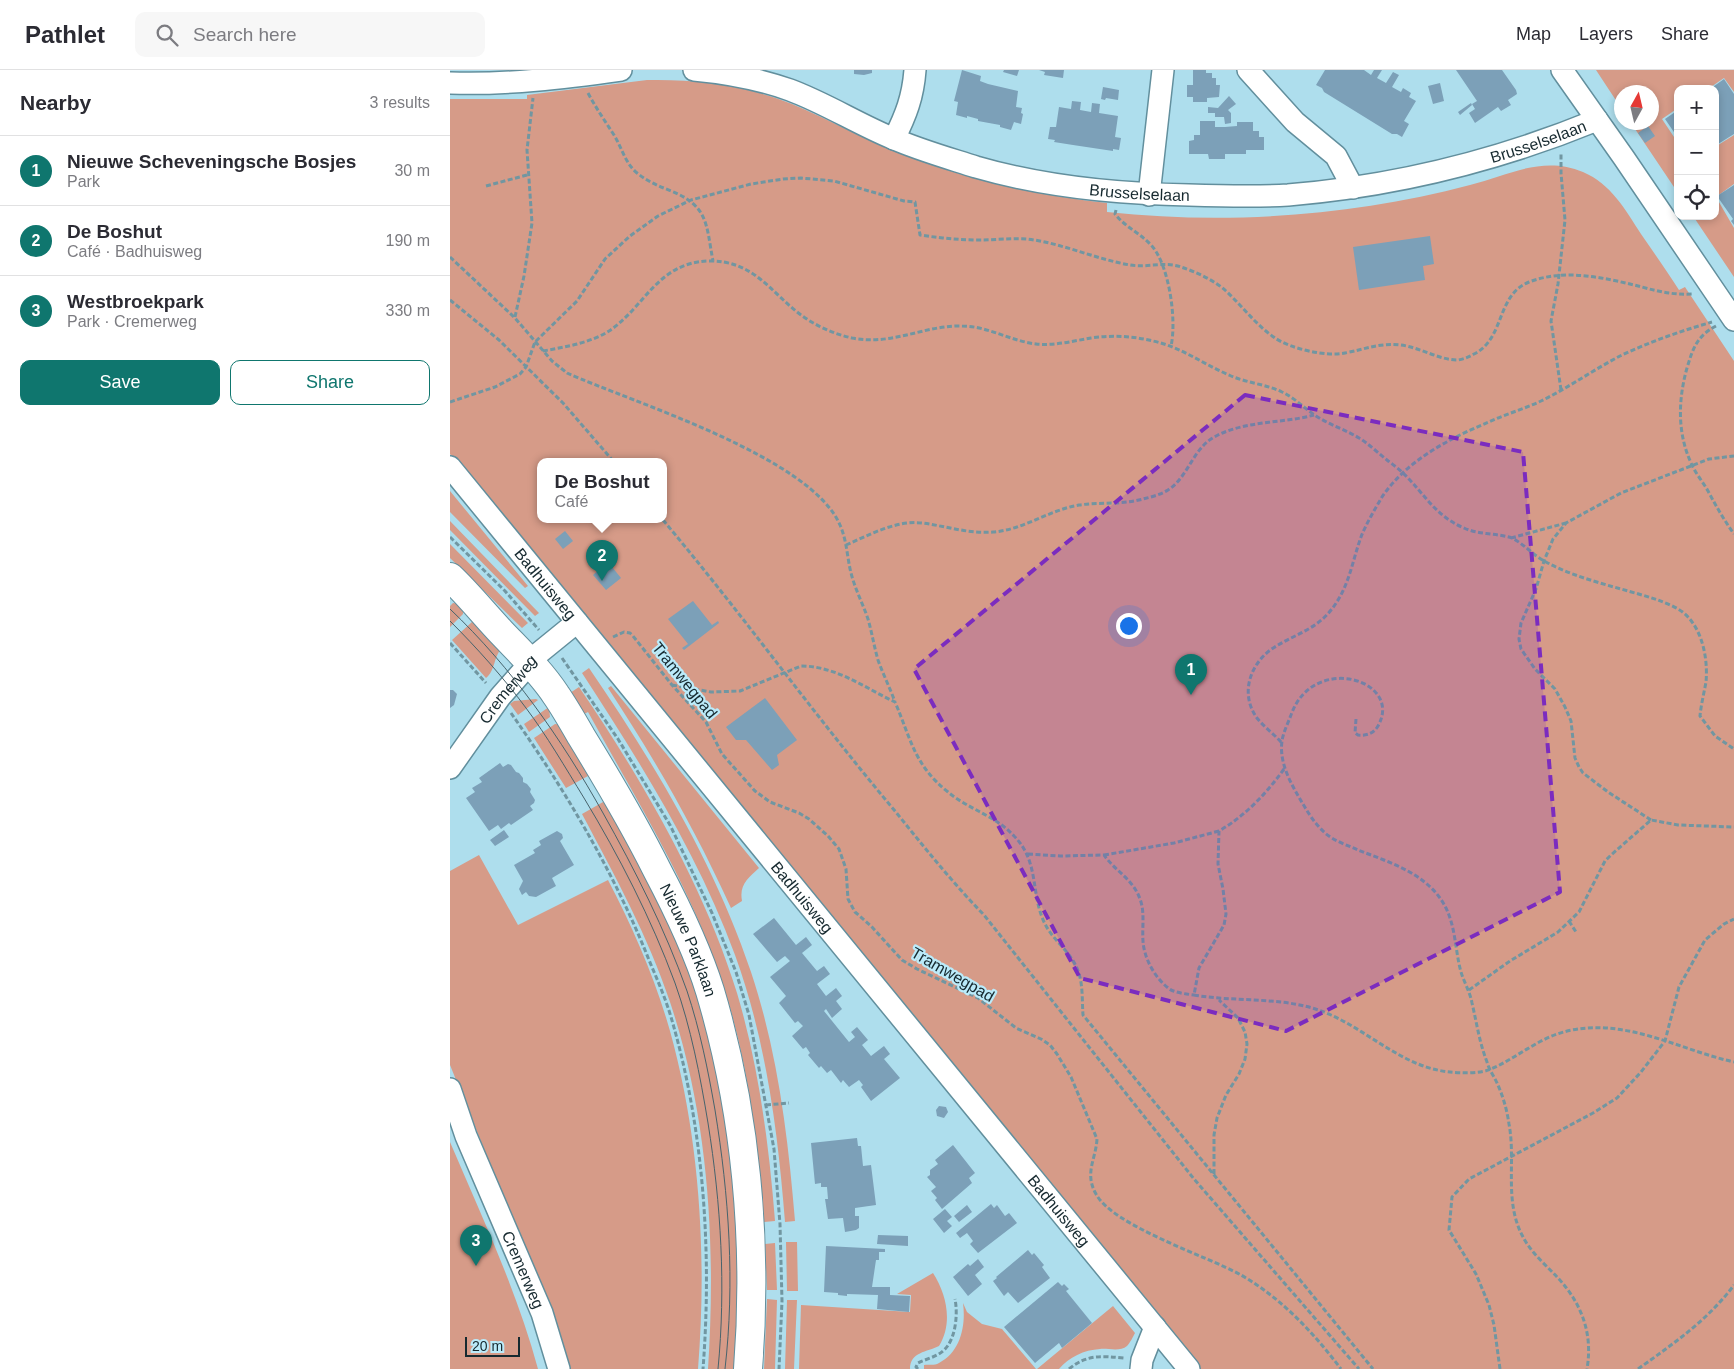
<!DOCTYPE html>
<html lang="en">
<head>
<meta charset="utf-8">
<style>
	body { margin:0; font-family:Helvetica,sans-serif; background:#f7f7f7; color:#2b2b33 }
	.controls { position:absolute; right:15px; top:15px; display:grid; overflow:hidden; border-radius:10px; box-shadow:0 2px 8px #0003 }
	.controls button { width:45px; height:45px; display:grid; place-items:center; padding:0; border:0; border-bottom:1px solid #e1e1e2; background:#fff; color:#2b2b33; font:25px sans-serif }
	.compass { position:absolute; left:1164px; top:15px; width:45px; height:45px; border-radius:50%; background:#fff; box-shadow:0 2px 8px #0003; rotate:8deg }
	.scale { position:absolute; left:15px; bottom:12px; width:55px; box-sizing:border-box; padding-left:5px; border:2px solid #16292f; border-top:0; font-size:14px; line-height:18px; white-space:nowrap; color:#16292f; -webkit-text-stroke:4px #bbebfa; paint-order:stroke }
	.you { position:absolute; left:678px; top:555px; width:18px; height:18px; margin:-12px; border:4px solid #fff; border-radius:50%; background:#1a73e8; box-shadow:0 0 0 8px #1a73e833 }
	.badge { display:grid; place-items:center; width:32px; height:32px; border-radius:50%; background:#0f766e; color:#fff; font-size:16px; font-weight:700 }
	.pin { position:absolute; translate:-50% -41px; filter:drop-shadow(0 1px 2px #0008) }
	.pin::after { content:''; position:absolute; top:26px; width:18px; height:15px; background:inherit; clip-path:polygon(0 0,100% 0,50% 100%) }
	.popup { position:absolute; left:87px; top:388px; width:130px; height:65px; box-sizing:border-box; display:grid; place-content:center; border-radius:10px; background:#fff; filter:drop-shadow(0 1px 4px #0005); font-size:16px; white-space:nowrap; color:#7c7c81 }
	.popup b { font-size:19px; color:#2b2b33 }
	.popup::after { content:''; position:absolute; left:50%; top:100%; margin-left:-10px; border:10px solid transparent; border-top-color:#fff }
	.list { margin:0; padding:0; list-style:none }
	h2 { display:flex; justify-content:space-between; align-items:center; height:65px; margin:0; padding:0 20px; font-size:21px }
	h2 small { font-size:16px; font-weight:400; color:#7c7c81 }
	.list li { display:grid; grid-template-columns:32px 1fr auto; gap:15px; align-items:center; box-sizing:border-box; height:70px; padding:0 20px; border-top:1px solid #e1e1e2 }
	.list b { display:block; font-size:19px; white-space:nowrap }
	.list p { margin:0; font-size:16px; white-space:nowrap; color:#7c7c81 }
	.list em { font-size:16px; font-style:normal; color:#7c7c81 }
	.actions { display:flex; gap:10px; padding:15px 20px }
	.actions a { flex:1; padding:11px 0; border:1px solid #0f766e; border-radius:10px; text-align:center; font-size:18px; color:#0f766e }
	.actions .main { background:#0f766e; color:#fff }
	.icon { flex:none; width:28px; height:28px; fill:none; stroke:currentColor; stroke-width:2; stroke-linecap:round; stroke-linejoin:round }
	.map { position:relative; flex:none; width:1284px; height:1299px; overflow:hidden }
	header { display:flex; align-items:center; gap:30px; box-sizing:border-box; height:70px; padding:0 25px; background:#fff; border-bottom:1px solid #e1e1e2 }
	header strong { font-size:24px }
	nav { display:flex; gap:28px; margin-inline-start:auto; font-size:18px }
	.search { width:350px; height:45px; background:#f7f7f7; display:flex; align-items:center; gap:12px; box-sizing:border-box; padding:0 18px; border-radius:10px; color:#7c7c81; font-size:19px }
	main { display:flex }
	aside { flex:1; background:#fff }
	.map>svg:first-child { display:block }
	.green { fill:#d69b88; fill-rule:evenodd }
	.building { fill:#7ca0b8 }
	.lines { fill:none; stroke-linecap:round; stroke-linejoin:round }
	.minor-casing { stroke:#628f9d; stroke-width:24 }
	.secondary-casing { stroke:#628f9d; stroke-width:30 }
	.path { stroke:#7196a1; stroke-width:3; stroke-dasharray:5 2.5; stroke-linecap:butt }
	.minor { stroke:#fff; stroke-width:21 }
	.secondary { stroke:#fff; stroke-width:28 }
	.tram { stroke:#47636c; stroke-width:1 }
	.marked { fill:#7b2cbf; fill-opacity:0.2; stroke:#7b2cbf; stroke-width:4; stroke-dasharray:10 6; stroke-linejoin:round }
	.labels { text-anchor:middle; stroke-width:4.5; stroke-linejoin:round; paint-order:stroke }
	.street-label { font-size:16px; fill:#16292f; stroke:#bbebfa }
</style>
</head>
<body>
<header>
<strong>Pathlet</strong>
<div class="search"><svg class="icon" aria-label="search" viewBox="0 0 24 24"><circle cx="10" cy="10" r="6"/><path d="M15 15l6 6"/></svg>Search here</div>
<nav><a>Map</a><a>Layers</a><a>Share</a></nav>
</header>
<main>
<aside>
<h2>Nearby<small>3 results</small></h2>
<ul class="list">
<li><span class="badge">1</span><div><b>Nieuwe Scheveningsche Bosjes</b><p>Park</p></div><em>30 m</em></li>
<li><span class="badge">2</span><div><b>De Boshut</b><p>Café · Badhuisweg</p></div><em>190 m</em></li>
<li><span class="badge">3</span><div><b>Westbroekpark</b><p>Park · Cremerweg</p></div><em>330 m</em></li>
</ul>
<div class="actions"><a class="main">Save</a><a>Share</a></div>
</aside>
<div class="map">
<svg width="1284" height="1299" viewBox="0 0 1284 1299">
	<rect width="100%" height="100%" fill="#aedeed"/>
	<path class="green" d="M1146 0H1284V22L1274 8 1258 19H1228V38L1212 49 1228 73V123L1181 53 1202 52V22H1172L1171 38Z
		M197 10C246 9 295 15 342 34 379 49 414 70 452 84 518 110 587 125 657 133V142C779 155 902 146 1020 115 1059 105 1093 85 1133 102 1161 114 1175 139 1191 164 1204 183 1217 201 1229 220L1235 217 1284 291V1299H750L0 384V29H77V25ZM91 392H213V450H91Z
		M1284 65V114L1266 127 1284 158V207L1243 146H1265V77Z
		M0 421 78 516 75 518 0 442Z
		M0 451 89 543 85 546 0 460Z
		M0 474 78 553 72 558 0 488Z
		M3 533 11 534 13 536V544L0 557V536Z
		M22 552H30L53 577C43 586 46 600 36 608L2 570Z
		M139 598C204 693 264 792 301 902 328 983 338 1067 345 1151L335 1152C328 1062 316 970 285 885 248 784 190 692 132 603Z
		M161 616 309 798C298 808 289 815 292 831L281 838C245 759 206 691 158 618Z
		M129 617C192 709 254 816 287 923 309 997 319 1075 325 1151L314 1152C307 1063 296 975 265 892 233 804 183 724 138 642L134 644 120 623Z
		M86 629 88 630 68 645 60 634 64 631Z
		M99 637 100 647 79 662 74 654Z
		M105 654 112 655 140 699 138 706 116 718 84 668Z
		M153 732 161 735 229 869 266 977 289 1147V1299H258C266 1177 259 1049 220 932 198 866 165 806 132 744Z
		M29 785 68 855 158 810C183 858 205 908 220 961 250 1069 257 1187 248 1299H119L113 1274 0 995V801Z
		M0 1072C32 1147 67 1221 88 1299H0Z
		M336 1172H347L348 1221H337Z
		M325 1173 327 1220H317L315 1174Z
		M483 1203C497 1225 503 1253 489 1276 477 1282 460 1282 460 1299H349L351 1235 460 1242 461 1225 447 1224Z
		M317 1229 327 1230 325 1299H314Z
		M337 1230H347L344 1299H335Z
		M513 1233 517 1242 532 1254 552 1259 586 1299H474V1295C479 1294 484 1296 489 1293 511 1282 516 1255 513 1233Z
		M663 1236 685 1263C683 1267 680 1273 677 1276 670 1282 658 1278 650 1279 634 1280 619 1287 609 1299H587Z"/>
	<path class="building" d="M404 0H422V3L414 5 404 4Z
		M512 0 531 6 530 11 538 14 568 21 566 37 572 38 571 43 573 44 571 54 564 52 561 60 550 57V55L528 51V49L517 46V48L506 45 508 32 504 31Z
		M554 0H569L567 6 553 2Z
		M589 0H614L613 8 594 5 595 2Z
		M743 0H756V3H762V8H766V15H770L769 27 757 28V32H743V27H737V15H743Z
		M875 0H914L921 5 924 0H932L927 8 936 13 943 2 949 5 942 17 951 22 953 18 961 23 959 27 966 31 954 51 959 54 952 67 947 64H942L874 22 872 18 866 15Z
		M1006 0H1052L1066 20 1067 24 1058 30 1061 35 1051 41 1048 37 1025 53 1019 43 1025 39 1022 34 1027 31Z
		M1274 9 1284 24V64L1265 76V19H1260Z
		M990 13 994 31 983 34 978 16Z
		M653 17 669 20 668 30 656 28 655 30 651 29Z
		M779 26 786 34 778 40 781 43V53L775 54 774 47H765V43H758V37L768 38Z
		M622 31 631 32 630 40 641 42 642 33 650 34 649 43 668 46 665 67 671 68 669 80 663 79V81L623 75 604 72 605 70 598 69 600 57H606L609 37 621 39Z
		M1021 33 1022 35 1010 45 1008 42Z
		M1228 40V68L1215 49Z
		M750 51H765V57H775L787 56V52H803V61H809V67H814V80H796V84H775V89H759L758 84H739V71L744 70V65H750Z
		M1198 56 1205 66 1195 73 1188 63Z
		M1284 115V155L1281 151 1283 149 1267 126Z
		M980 166 984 194 973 196 975 210 909 220 903 177Z
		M115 461 123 471 113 479 105 469Z
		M158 492 171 508 156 520 143 505Z
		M243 531 262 555 268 551 269 553 234 580 232 578 238 574 218 549Z
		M0 620H3L7 624 4 635 0 638Z
		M315 628 347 670 327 685 329 695 322 700 296 670H286L276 657Z
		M50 693 53 697 58 694 61 695 66 702 69 703 73 708V712L77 714 81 719 80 722 85 730 84 733 80 736 83 740 61 755 59 753 51 759 48 755 39 761 16 728 25 722 22 718 32 712 29 708Z
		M54 760 59 767 45 776 40 770Z
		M107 761 112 764 113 768 110 771 124 795 102 808 106 816 86 827 79 826 76 822 72 825 69 819 73 811 64 795 85 783 83 780 91 775 89 771Z
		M324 848 346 875 356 867 362 875 352 883 367 901 374 896 380 904 367 914 376 926 386 918 392 926 386 931 392 939 382 948 376 939 374 941 399 972 405 967 401 962 407 957 418 970 412 975 421 986 434 976 440 984 434 989 450 1008 421 1031 411 1017 413 1015 409 1010 399 1017 393 1010 391 1013 381 1000 377 1003 371 996 369 998 358 985 360 983 356 977 353 979 342 966 353 956 348 951 345 953 329 933 336 926 320 907 340 891 335 886 327 892 303 864Z
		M489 1036 496 1037 498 1042 494 1048 487 1046 486 1040Z
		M407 1068 408 1076H411L413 1096 421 1095 426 1135 405 1138V1146H409V1158L406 1160 395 1162 393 1148 378 1149 375 1129H378L377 1117H371V1113L365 1114 361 1073Z
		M503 1075 525 1103 519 1108 522 1113 492 1139 485 1130 487 1128 481 1121 486 1117 477 1107 480 1105V1100L488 1094 485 1090Z
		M541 1134 544 1138 547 1135 555 1146 559 1143 567 1153 528 1183 520 1174 523 1171 517 1163 510 1168 506 1163Z
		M517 1135 522 1142 509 1152 504 1146Z
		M495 1139 502 1147 497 1151 502 1156 494 1163 483 1149Z
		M428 1165 458 1166V1176L427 1174Z
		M376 1176 435 1179V1182H429V1190H426L422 1217H440V1225L460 1226 459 1242 427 1239 428 1225 397 1224V1226L388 1225V1223L374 1222Z
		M578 1180 582 1185 584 1183 594 1195 592 1197 600 1208 568 1233 558 1222 554 1226 543 1211 547 1208 546 1207Z
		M528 1189 534 1197 525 1205 532 1214 518 1226 503 1207 518 1194 520 1196Z
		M608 1212 612 1216 614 1214 619 1219 616 1221 642 1253 612 1278 609 1273 585 1293 554 1257Z"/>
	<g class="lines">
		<defs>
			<g id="minor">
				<path id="s1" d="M244 0C277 3 309 9 340 20 375 33 408 54 442 68 469 80 498 88 526 97 595 117 668 124 739 125 772 126 805 127 838 125 946 116 1047 91 1147 50"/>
				<path d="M798 0 845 52 886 86 903 118"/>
				<path d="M1112 0 1174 88 1284 250"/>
				<path d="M0 13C57 15 114 8 171 0"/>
				<path d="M444 69C456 45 463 27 465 0"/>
				<path d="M699 125 713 0"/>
				<path id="s2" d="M0 397 739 1299"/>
				<path id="s3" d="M0 698 50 627 73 601 79 591 127 552"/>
				<path id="s4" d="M0 1019 16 1066 92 1243 109 1299"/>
				<path d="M691 1299 692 1290 705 1257"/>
			</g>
			<g id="secondary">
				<path id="s5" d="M0 507C18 524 34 544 51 562 70 582 91 602 106 625 115 638 123 652 131 666 158 710 184 754 207 800 227 838 247 879 260 921 296 1042 308 1173 298 1299"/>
			</g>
		</defs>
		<use href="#minor" class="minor-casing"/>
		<use href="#secondary" class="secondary-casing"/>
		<path class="path" d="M138 23C146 38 155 51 164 65 172 78 175 93 187 103 198 112 209 116 221 121 259 136 256 155 263 191
			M36 116 77 105
			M666 140 665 144C676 158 689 162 701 175 719 194 727 250 721 276
			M0 187 65 248 102 291 117 303C184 333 361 387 390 455 397 471 397 487 401 503 405 519 413 534 418 549 422 563 424 576 428 590 433 604 440 618 445 632
			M0 230 49 270 113 333 164 392
			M65 247 74 206 82 153 77 80 83 28
			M1266 256C1247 266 1243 278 1237 298 1228 330 1227 364 1242 395 1246 404 1253 412 1258 421 1266 436 1274 450 1284 464
			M93 281C115 277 140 273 159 261 195 237 207 193 258 191 304 190 320 222 351 245 366 256 384 264 402 268 443 276 474 255 512 256 537 256 561 271 586 274 604 276 623 271 641 268 662 265 683 266 703 271 731 277 753 294 779 305 796 313 816 314 832 322 845 328 854 338 866 346 880 355 896 360 909 368 919 374 928 383 937 390 942 394 948 398 953 403 974 423 985 446 1014 458 1029 465 1047 463 1062 468 1074 474 1084 486 1096 492 1129 510 1172 518 1208 530 1218 534 1230 538 1238 547 1253 563 1258 590 1256 612 1254 623 1251 635 1250 646L1265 666 1284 679
			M1111 320 1101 251 1108 214 1115 150 1111 103V83
			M0 332 45 317 70 304 76 297 85 272 127 231 155 189 180 166 208 146 241 130 301 114 333 109 351 108 384 111 454 131 465 132 470 165C490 168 509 170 530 170 545 170 561 168 577 169 612 173 645 189 680 195 698 198 714 191 731 197 746 202 764 210 776 221 793 237 806 255 825 268 841 279 877 287 895 283 916 279 928 273 950 275 970 277 988 290 1008 290 1014 289 1019 287 1024 284 1055 269 1046 225 1079 212 1115 198 1156 208 1192 217 1210 222 1224 225 1243 224
			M213 450C293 545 365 646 445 741 474 777 502 812 534 845L744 1109 909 1299
			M0 467 55 521 89 560
			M1061 468 1116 453
			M396 475C419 465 446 450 472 453 496 456 518 464 543 462 573 460 599 440 629 435 650 432 672 435 693 429 701 427 710 425 718 420 737 408 742 382 761 369 791 350 831 354 864 345
			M163 567 174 562 180 563 183 566 222 615 256 652 272 684 305 721 320 732 349 743 359 749 378 766 389 779 396 799 398 829 405 842 421 856 452 890 467 899 528 928 566 958 591 969 600 975 607 984 621 1007 647 1069C646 1089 634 1103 646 1124 663 1156 757 1186 791 1205 831 1228 863 1262 891 1299
			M0 573 36 613
			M112 588 168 669 220 755 262 843 286 902 299 945 324 1079 330 1154 332 1231 329 1299
			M222 615 261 622 290 621 351 596C386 596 415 618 445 632 461 669 464 695 498 722 518 739 546 746 564 766 590 792 580 824 595 854 604 872 623 883 629 904 633 916 632 932 633 945L923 1299
			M61 643C115 720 164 802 199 890 207 909 215 927 221 947 254 1059 262 1182 253 1299
			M906 649 905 663 908 665C917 666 924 663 928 656 954 610 863 582 841 645 838 653 833 663 832 671 829 692 840 712 850 729 857 741 864 753 875 763 884 771 897 775 908 780 941 793 979 804 996 838 1006 859 1005 880 1011 902 1014 912 1020 922 1022 933 1027 954 1029 971 1037 992 1039 1000 1044 1006 1047 1013 1053 1026 1057 1040 1059 1054 1066 1091 1054 1130 1072 1165 1080 1182 1096 1195 1108 1208 1132 1234 1143 1264 1137 1299
			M831 672C824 664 814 657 807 648 791 626 798 598 819 581 839 566 865 561 881 540 899 518 902 492 911 467 916 454 925 439 932 427 956 391 1000 368 1039 352 1056 344 1074 339 1091 331 1118 318 1143 300 1170 286 1199 272 1231 261 1262 252
			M834 699C816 724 795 746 769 761L768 794 773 819 776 844 774 855 749 898 744 925C789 933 838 925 881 945 921 963 955 998 1000 1002 1011 1003 1030 1004 1041 999 1069 987 1090 966 1122 960 1179 949 1230 980 1284 992
			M1201 750 1158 722 1133 703 1129 697 1125 688 1121 651 1115 637 1105 619 1085 599 1071 579 1069 569 1071 553 1086 519 1094 491 1103 469 1116 453 1171 423 1259 389 1284 386
			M578 784 610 786 654 785C665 801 683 809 690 829 695 842 692 857 693 871 694 889 706 910 721 920 728 923 736 924 744 925
			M654 785 724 773 769 761
			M1119 851 1126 862
			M1019 920 1060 891 1108 862 1129 842 1155 791 1161 785 1201 750 1228 755 1284 757
			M316 1035 339 1033
			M764 1104V1065L767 1048 776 1025 789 1004 795 989 797 974 795 962 788 948 769 930
			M468 1299 466 1297 468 1293C476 1289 486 1287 493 1281 506 1270 508 1244 505 1229
			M619 1299C637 1284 652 1286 674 1288
			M1050 1299 1044 1255 1039 1235 1026 1204 999 1160 1002 1127 1019 1109 1143 1043 1167 1028 1191 1002 1215 971 1229 917 1255 870 1274 854 1284 849
			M1188 1299C1223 1274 1258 1250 1284 1215"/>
		<use href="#minor" class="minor"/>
		<use href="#secondary" class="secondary"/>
		<path class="tram" d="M0 539C62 598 111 668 153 743 185 800 215 859 237 921 250 960 258 1000 265 1040 279 1126 285 1212 275 1299
			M0 551C27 578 53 607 76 638 97 666 115 697 134 728 169 786 201 848 225 913 241 958 250 1005 258 1053 271 1134 276 1217 268 1299"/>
	</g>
	<path class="marked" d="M795 325 1073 382 1110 822 836 961 630 908 464 599Z"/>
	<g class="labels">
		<g class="street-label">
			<text dy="6" stroke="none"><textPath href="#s1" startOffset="871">Brusselselaan</textPath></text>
			<text dy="6" stroke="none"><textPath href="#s1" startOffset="466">Brusselselaan</textPath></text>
			<text dy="6" stroke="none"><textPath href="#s2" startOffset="151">Badhuisweg</textPath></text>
			<text transform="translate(235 610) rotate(51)" y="6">Tramwegpad</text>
			<text dy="6" stroke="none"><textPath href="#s3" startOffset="98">Cremerweg</textPath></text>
			<text dy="6" stroke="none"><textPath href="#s2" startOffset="556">Badhuisweg</textPath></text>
			<text dy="6" stroke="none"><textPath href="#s5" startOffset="438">Nieuwe Parklaan</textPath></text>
			<text transform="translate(503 904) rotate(30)" y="6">Tramwegpad</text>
			<text dy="6" stroke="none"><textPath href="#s2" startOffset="961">Badhuisweg</textPath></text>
			<text dy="6" stroke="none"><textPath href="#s4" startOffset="195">Cremerweg</textPath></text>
		</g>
	</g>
</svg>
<div class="controls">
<button>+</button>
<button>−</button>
<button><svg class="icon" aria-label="locate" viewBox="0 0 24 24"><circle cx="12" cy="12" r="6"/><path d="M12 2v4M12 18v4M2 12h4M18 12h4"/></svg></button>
</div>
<svg class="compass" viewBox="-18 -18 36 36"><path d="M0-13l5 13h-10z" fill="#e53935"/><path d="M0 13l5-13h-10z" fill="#7c7c81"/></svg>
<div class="scale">20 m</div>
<div class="you"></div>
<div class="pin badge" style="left:741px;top:625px">1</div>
<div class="pin badge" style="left:152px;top:511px">2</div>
<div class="popup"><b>De Boshut</b>Café</div>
<div class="pin badge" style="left:26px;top:1196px">3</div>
</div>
</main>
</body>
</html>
